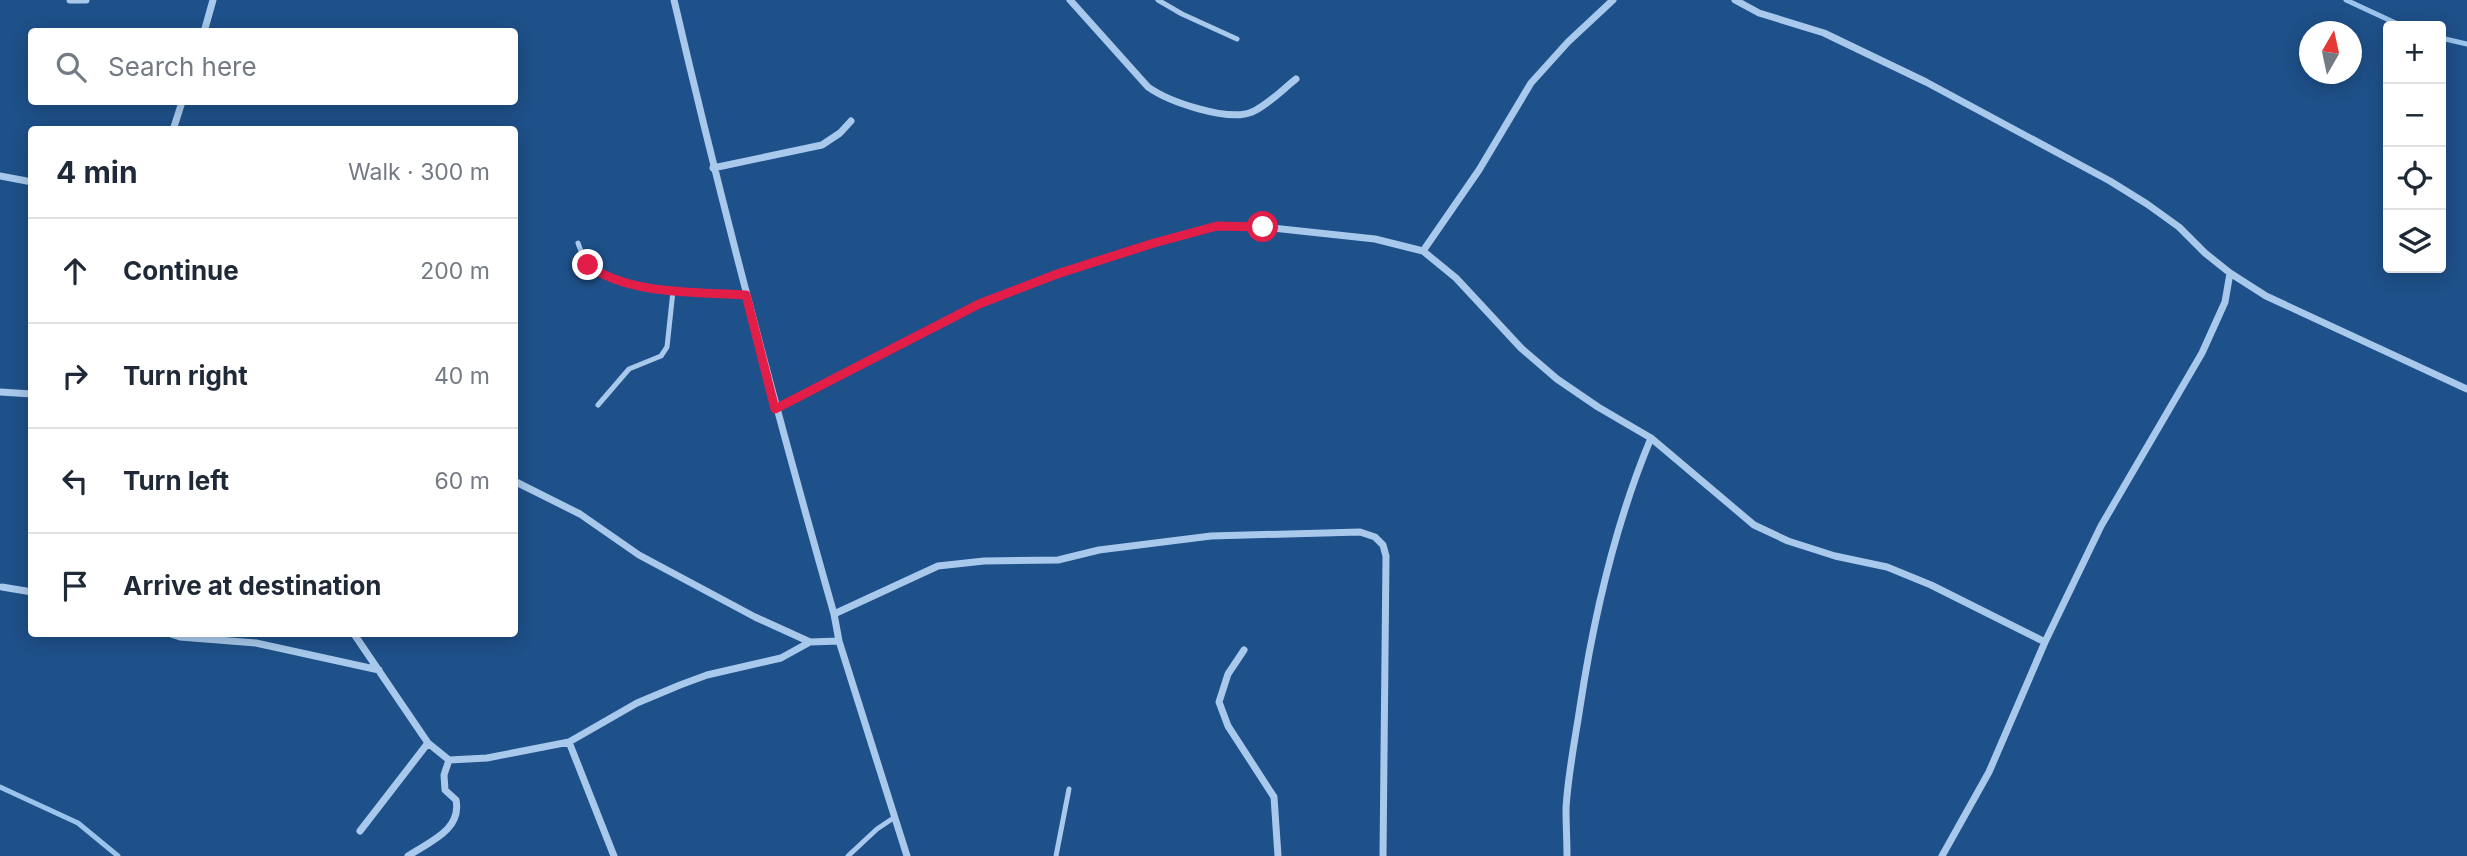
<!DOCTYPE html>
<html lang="en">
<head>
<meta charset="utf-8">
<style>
	body { margin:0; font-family:Inter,sans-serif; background:#f2f2f3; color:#1f2937 }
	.controls { position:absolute; right:21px; top:21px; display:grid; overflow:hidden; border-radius:7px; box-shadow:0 4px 18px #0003 }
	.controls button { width:63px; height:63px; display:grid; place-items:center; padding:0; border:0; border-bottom:2px solid #e0e1e3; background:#fff; color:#1f2937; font:35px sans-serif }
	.compass { position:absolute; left:2299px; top:21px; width:63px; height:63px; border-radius:50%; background:#fff; box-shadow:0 4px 18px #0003; rotate:9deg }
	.stop { position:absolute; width:21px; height:21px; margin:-16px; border:5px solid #e11d48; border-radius:50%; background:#fff }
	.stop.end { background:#e11d48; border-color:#fff; box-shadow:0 2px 7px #0008 }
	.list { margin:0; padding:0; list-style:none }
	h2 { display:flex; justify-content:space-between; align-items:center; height:91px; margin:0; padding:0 28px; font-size:30px }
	h2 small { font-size:23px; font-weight:400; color:#747a83 }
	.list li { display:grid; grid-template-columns:46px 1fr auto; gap:21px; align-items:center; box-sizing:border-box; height:105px; padding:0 28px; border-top:2px solid #e0e1e3 }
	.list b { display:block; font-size:26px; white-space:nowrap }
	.list em { font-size:23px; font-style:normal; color:#747a83 }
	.icon { flex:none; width:38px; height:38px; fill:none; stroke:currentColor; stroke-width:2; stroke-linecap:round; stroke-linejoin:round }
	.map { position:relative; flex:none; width:2467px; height:856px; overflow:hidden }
	.search { position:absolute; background:#fff; box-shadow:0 4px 18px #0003; left:28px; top:28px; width:490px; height:77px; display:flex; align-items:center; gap:18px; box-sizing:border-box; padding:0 24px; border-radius:7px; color:#747a83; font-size:26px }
	.panel { position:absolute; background:#fff; box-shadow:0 4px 18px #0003; left:28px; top:126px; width:490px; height:511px; border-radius:7px }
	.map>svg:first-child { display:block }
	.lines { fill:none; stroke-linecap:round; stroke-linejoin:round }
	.stream { stroke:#9bc4ed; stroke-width:5 }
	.service { stroke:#a8c9eb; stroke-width:5 }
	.minor { stroke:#a8c9eb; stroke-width:7 }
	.route { stroke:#e11d48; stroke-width:9 }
</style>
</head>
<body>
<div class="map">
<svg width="2467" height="856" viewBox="0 0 2467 856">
	<rect width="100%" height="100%" fill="#1e5089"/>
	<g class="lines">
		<path class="stream" d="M2346 0 2402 26
			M2441 38 2467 44
			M0 787 78 823 118 856"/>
		<path class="service" d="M1158 0 1182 14 1237 39
			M578 243C581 251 584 261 590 267 619 293 707 293 746 294
			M598 405 629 369 661 356 667 347 673 291
			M848 856 877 829 895 817
			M1056 856 1069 789"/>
		<path class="minor" d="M70 0H86
			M674 0C722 206 776 410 834 614L839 641 907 856
			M1070 0 1148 87C1169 102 1228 122 1252 112 1268 105 1283 89 1296 79
			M1735 0 1759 13 1824 33 1926 82 2110 181 2147 204 2179 227 2205 253 2230 273 2266 296 2467 389
			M204 32 213 0
			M173 130 182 102
			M713 168 822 145 840 133 851 121
			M0 176 32 182
			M1423 251 1479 170 1531 83 1568 42 1613 0
			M0 392 32 394
			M775 409 979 304 1057 274 1154 243 1217 226 1263 227 1375 239 1423 251 1456 278 1521 348 1557 379 1598 407 1651 438 1754 525 1788 541 1835 556 1887 567 1931 585 2045 642
			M514 481 580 514 639 555 755 617 810 642 839 641
			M2 587 32 592
			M834 614 938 566 984 561 1058 560 1099 550 1211 536 1360 532 1375 537 1383 545 1386 556 1383 856
			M171 634 180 637 256 643 379 670
			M354 634 428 743 449 760 487 758 569 742 637 703 680 685 707 675 781 658 810 642
			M1244 650 1228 674 1219 702 1228 726 1274 797 1278 856
			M569 742 614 856
			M360 831 428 743
			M408 856C429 842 462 830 456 800L445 790 444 775 449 760
			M1567 856C1567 840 1566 824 1566 808 1568 774 1575 740 1580 707 1594 615 1615 524 1651 438
			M1942 856 1989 772 2045 642 2101 526 2202 353 2225 302 2230 273"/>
	</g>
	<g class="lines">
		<path class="route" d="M588 265C628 295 697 292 746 295L775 409 979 304 1057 274 1154 243 1217 226 1263 227"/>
	</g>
</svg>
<div class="controls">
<button>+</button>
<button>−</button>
<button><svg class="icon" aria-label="locate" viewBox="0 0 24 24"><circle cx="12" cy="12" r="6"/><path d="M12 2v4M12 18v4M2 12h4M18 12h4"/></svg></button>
<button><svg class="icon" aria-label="layers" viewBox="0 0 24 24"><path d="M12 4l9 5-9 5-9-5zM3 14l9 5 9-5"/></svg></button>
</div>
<svg class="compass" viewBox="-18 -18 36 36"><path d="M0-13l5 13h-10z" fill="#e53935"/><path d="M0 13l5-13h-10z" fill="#747a83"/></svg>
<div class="stop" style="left:1263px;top:227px"></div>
<div class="stop end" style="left:588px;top:265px"></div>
<div class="search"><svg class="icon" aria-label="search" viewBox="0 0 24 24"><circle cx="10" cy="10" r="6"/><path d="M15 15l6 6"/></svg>Search here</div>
<section class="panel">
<h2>4 min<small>Walk · 300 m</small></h2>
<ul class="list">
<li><svg class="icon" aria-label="ahead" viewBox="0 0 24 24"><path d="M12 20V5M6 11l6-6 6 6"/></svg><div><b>Continue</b></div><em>200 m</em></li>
<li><svg class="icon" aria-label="right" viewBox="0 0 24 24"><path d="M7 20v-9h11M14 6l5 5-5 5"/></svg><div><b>Turn right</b></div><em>40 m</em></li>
<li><svg class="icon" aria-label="left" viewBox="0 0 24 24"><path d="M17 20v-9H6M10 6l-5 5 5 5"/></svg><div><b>Turn left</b></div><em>60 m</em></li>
<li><svg class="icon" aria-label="arrive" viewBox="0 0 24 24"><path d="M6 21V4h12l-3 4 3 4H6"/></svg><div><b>Arrive at destination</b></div></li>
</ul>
</section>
</div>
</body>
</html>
